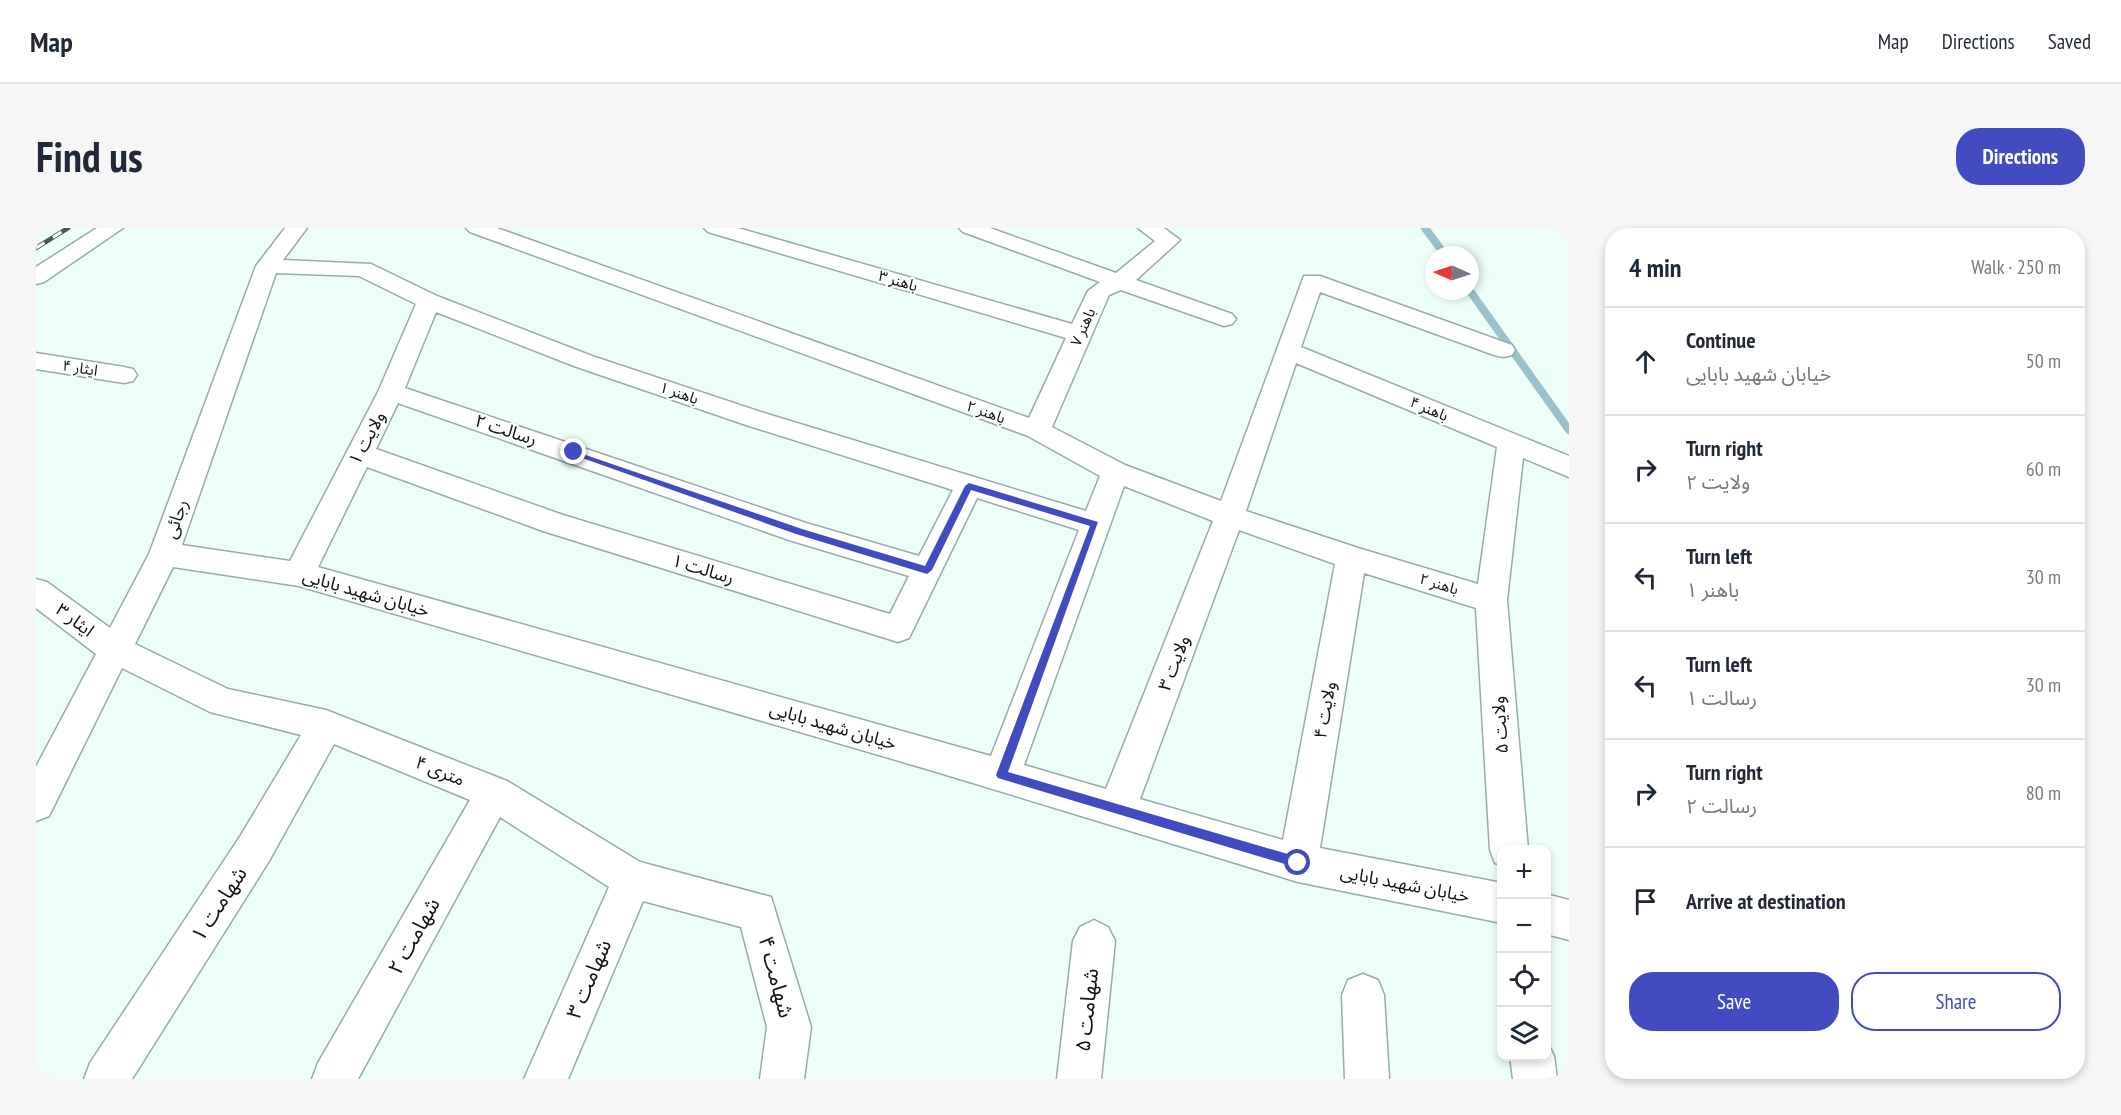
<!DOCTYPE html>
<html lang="en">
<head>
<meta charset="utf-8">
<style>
	body { margin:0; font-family:"PT Sans Narrow","Noto Sans Arabic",sans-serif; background:#f6f6f7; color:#1f2937 }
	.controls { position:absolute; right:18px; bottom:18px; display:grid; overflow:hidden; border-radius:12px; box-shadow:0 3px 9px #0003 }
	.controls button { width:54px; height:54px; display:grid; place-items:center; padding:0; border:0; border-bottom:2px solid #e0e1e3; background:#fff; color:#1f2937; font:30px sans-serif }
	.compass { position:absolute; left:1389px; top:18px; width:54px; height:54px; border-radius:50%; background:#fff; box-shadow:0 3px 9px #0003; rotate:273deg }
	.stop { position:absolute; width:18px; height:18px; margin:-14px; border:4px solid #424cc0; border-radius:50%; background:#fff }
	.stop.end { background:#424cc0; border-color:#fff; box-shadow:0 2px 6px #0008 }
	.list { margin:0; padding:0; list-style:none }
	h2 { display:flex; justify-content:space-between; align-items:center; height:78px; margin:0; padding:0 24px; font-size:26px }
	h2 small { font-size:20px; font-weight:400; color:#747a83 }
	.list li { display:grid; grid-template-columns:39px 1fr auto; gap:18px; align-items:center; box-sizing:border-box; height:108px; padding:0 24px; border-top:2px solid #e0e1e3 }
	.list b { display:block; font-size:22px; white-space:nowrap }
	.list p { margin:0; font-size:20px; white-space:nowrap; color:#747a83 }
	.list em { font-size:20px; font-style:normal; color:#747a83 }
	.actions { display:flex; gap:12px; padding:18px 24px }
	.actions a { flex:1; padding:14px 0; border:2px solid #424cc0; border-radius:24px; text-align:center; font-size:21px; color:#424cc0 }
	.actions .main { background:#424cc0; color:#fff }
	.icon { flex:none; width:33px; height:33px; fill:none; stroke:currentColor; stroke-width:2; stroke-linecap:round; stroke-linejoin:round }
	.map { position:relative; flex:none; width:1533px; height:851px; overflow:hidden; border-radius:24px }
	header { display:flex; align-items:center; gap:36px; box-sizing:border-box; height:84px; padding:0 30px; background:#fff; border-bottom:2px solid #e0e1e3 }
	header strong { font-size:28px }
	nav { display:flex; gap:33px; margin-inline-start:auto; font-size:21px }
	.intro { display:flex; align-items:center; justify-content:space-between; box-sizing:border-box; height:144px; padding:0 36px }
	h1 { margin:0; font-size:42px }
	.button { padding:15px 27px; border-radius:24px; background:#424cc0; color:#fff; font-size:21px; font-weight:700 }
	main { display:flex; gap:36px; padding:0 36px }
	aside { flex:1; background:#fff; border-radius:24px; box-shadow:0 3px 9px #0003 }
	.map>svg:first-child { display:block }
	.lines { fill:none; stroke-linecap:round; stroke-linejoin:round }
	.stream { stroke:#9bc1cc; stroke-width:8 }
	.minor-casing { stroke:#98aca7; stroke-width:3 }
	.minor { fill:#fff; fill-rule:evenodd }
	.rail-casing { stroke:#4c5653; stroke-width:4.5 }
	.rail { stroke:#fff; stroke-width:3; stroke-dasharray:10; stroke-linecap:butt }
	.route { fill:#424cc0 }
	.labels { text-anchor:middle; stroke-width:4.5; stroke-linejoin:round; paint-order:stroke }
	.far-street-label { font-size:15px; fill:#0d1412; stroke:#fff }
	.street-label { font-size:18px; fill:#0d1412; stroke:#fff }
	.near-street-label { font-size:21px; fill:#0d1412; stroke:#fff }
</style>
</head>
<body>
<header>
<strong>Map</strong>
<nav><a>Map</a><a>Directions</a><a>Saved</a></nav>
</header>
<div class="intro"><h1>Find us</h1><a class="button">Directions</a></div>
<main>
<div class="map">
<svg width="1533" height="851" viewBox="0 0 1533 851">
	<rect width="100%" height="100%" fill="#edfef9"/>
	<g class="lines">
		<path class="stream" d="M1389 0 1409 27
			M1434 63 1533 202"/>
		<defs>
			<path id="minor" d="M61 0H87L8 54 0 56V39Z
				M249 0H271L247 32 335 36 401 68 556 128 728 185 1050 283 1064 248 992 208 434 4 430 0H461L993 190 1030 110 672 4 668 0H702L1036 96 1052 63 1064 54 927 4 923 0H954L1080 45 1119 13 1102 0H1128L1144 12 1100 52 1196 86 1200 91 1196 96 1188 98 1085 62 1073 67 1016 199 1089 237 1185 273 1268 48H1284L1476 117 1479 122 1476 127 1467 129 1458 127 1284 64 1265 119 1533 228V249L1487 230 1471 372 1492 622H1466V637L1459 635 1454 622 1440 380 1328 345 1284 620 1466 655V695L1262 654 894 542 263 358 137 339 99 416 192 461 290 482 471 553 604 634 735 669 775 799 768 851H724L731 799 705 699 607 673 532 851H488L573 659 464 589 322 851H276L282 835 434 572 298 516 233 633 96 851H48L54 835 205 607 265 507 174 484 86 440 13 588 0 593V539L60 426 0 380V351L11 354 74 400 113 326 220 38ZM240 45 323 48 380 76 342 164 254 333 146 317ZM400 84 538 138 710 197 917 262 883 328 770 295 369 160ZM1260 135 1461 219 1442 356 1322 320 1210 283ZM362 175 753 312 873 348 854 386 527 287 340 221ZM331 239 507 303 862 414 873 410 941 270 1043 302 955 528 282 339ZM1088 258 1177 293 1070 561 988 537ZM1203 302 1299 336 1247 612 1104 571Z
				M0 125 88 139 97 141 101 147 97 153 88 155 0 141Z
				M1510 666 1533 672V712L1510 706Z
				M1058 692 1072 699 1079 713 1065 851H1021L1037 713 1044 699Z
				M1327 746 1342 752 1348 767 1353 851H1309L1306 767 1312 752Z
				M1510 812 1518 828 1521 851H1477L1474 828H1510Z"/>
		</defs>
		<use href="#minor" class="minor-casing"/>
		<use href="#minor" class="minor"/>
		<defs>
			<path id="rail" d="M0 5 9 0
				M0 20 32 0"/>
		</defs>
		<use href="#rail" class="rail-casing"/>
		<use href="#rail" class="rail"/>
	</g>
	<path class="route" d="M535 222 766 301 889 338 929 258 933 255 1062 294 972 544 1262 629 1268 635 1266 639 1262 640 962 550 960 547 1054 298 935 262 896 342 891 346 760 306 535 226Z"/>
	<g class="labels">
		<g class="far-street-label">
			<text transform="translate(862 53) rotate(16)" y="5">باهنر ۳</text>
			<text transform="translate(1047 99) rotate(-66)" y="5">باهنر ۷</text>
			<text transform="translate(44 140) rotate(9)" y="5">ایثار ۴</text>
			<text transform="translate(643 165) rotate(19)" y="5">باهنر ۱</text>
			<text transform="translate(1393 181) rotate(23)" y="5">باهنر ۴</text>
			<text transform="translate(950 184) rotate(20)" y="5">باهنر ۲</text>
			<text transform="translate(1403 356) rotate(17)" y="5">باهنر ۲</text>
		</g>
		<g class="street-label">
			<text transform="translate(470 202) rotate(18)" y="6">رسالت ۲</text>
			<text transform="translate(331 210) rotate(-62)" y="6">ولایت ۱</text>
			<text transform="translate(140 291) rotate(-71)" y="6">رجائی</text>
			<text transform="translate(667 341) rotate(17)" y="6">رسالت ۱</text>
			<text transform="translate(330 365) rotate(16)" y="6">خیابان شهید بابایی</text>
			<text transform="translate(39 392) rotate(37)" y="6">ایثار ۳</text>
			<text transform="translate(1138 435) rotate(-69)" y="6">ولایت ۳</text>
			<text transform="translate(1289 482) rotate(-80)" y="6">ولایت ۴</text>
			<text transform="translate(1464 497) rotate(-94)" y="6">ولایت ۵</text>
			<text transform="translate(797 498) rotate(16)" y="6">خیابان شهید بابایی</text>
			<text transform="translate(404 543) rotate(22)" y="6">۴ متری</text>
			<text transform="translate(1369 656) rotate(11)" y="6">خیابان شهید بابایی</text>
		</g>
		<g class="near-street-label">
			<text transform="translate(183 676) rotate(-57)" y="7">شهامت ۱</text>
			<text transform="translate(378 708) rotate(-61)" y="7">شهامت ۲</text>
			<text transform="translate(740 749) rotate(75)" y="7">شهامت ۴</text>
			<text transform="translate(553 751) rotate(-67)" y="7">شهامت ۳</text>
			<text transform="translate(1051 782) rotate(-84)" y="7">شهامت ۵</text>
		</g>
	</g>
</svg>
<div class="controls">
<button>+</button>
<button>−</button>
<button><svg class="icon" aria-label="locate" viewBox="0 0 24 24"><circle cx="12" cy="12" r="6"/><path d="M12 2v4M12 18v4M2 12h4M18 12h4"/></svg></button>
<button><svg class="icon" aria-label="layers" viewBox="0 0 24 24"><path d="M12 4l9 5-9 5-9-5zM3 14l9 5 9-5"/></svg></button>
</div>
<svg class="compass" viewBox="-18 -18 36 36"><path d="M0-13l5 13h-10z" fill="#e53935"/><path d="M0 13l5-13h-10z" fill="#747a83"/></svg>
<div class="stop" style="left:1262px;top:635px"></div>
<div class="stop end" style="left:538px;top:224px"></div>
</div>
<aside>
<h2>4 min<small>Walk · 250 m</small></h2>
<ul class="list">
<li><svg class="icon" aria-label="ahead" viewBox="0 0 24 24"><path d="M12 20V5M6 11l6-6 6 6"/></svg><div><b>Continue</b><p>خیابان شهید بابایی</p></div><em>50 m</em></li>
<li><svg class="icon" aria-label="right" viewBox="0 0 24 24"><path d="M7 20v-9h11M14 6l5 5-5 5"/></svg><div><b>Turn right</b><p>ولایت ۲</p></div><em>60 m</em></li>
<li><svg class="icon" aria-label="left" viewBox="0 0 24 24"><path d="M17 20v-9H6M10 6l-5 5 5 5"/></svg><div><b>Turn left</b><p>باهنر ۱</p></div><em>30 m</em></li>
<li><svg class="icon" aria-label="left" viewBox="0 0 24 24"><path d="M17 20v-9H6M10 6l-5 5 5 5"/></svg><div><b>Turn left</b><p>رسالت ۱</p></div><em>30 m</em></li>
<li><svg class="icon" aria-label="right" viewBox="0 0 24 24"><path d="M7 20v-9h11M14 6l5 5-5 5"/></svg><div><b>Turn right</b><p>رسالت ۲</p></div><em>80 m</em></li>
<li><svg class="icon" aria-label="arrive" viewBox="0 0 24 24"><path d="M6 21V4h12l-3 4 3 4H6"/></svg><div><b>Arrive at destination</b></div></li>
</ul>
<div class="actions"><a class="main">Save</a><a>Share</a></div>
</aside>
</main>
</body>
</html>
